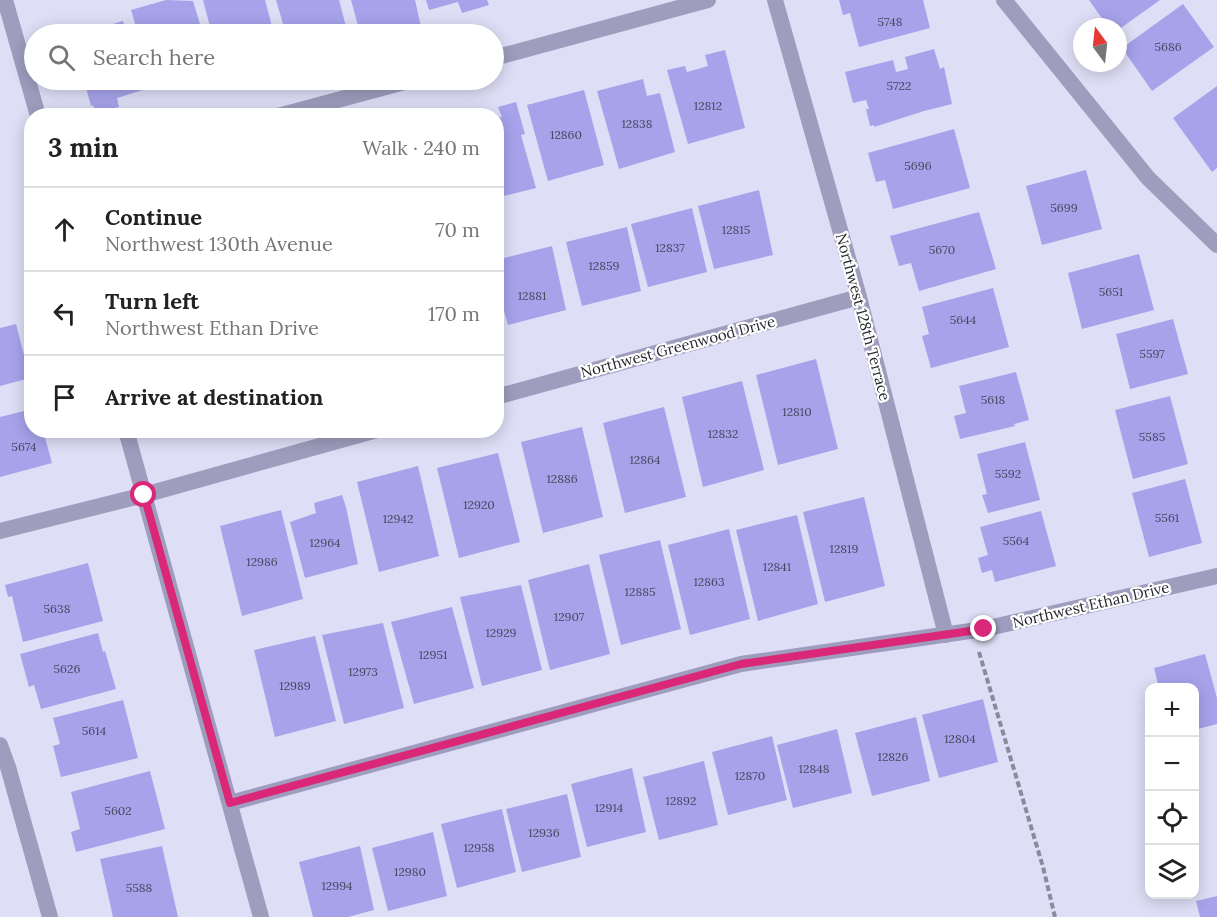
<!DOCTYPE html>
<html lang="en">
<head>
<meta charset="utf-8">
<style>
	body { margin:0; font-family:Lora,serif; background:#f6f6f6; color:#222 }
	.controls { position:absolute; right:18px; bottom:18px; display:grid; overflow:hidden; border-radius:12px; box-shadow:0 3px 15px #0003 }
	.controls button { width:54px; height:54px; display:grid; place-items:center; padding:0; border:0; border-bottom:2px solid #e0e0e0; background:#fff; color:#222; font:30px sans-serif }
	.compass { position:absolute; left:1073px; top:18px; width:54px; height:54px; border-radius:50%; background:#fff; box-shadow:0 3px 15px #0003; rotate:345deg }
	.stop { position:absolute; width:18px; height:18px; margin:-14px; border:4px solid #db2777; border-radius:50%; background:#fff }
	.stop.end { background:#db2777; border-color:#fff; box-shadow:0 2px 6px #0008 }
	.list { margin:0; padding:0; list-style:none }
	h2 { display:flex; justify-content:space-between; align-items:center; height:78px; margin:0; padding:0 24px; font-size:26px }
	h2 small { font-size:20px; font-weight:400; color:#767676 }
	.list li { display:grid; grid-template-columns:39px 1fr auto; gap:18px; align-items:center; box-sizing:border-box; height:84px; padding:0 24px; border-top:2px solid #e0e0e0 }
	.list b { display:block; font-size:22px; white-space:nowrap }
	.list p { margin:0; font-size:20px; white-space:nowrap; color:#767676 }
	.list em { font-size:20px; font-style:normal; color:#767676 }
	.icon { flex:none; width:33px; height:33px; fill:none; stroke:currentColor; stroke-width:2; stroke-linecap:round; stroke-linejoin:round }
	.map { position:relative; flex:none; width:1217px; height:917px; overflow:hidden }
	.search { position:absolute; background:#fff; box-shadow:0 3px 15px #0003; left:24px; top:24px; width:480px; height:66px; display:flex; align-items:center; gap:15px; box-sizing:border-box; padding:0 21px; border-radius:33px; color:#767676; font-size:22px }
	.panel { position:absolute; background:#fff; box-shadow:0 3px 15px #0003; left:24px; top:108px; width:480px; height:330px; border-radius:24px }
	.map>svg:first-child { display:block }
	.building { fill:#a6a3eb }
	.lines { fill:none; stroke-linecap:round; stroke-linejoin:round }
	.path { stroke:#8a8a9b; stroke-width:4; stroke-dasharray:6 3; stroke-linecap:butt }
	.minor { stroke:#9e9dbe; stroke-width:16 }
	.route { stroke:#db2777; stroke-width:8 }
	.labels { text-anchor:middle; stroke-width:4.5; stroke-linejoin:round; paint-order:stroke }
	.number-label { font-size:12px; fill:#47465e }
	.street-label { font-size:15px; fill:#27272f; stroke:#fff }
</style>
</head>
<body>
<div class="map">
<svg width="1217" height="917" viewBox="0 0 1217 917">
	<rect width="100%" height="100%" fill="#dedef6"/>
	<path class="building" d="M166 0 193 1 203 34H138L131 10Z
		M203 0H265L274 34H212Z
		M276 0H339L348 34H286Z
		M351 0H415L421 27 389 34 387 26 360 33Z
		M426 0H487L489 5 462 13 458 2 429 10Z
		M839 0H923L930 28 859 47 850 13 843 15Z
		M1089 0H1160L1118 30V27H1108Z
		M1183 4 1214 47 1152 91 1122 48Z
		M123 21 127 34H79Z
		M934 49 940 69 944 67 952 104 924 111 874 127V125L870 126 866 109H869L866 100 853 103 845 72 893 60 896 72 908 69 905 57Z
		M725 50 745 128 688 144 667 70 685 66 687 72 708 66 705 55Z
		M643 79 647 96 660 93 675 152 619 169 597 91Z
		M84 80H140L143 90 117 98 119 107 96 113 93 105 91 106Z
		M1217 86V168L1212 172 1173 118Z
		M584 90 604 165 548 181 527 105Z
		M516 102 525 134 521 135 536 188 496 198V118L502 117 498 107Z
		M954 129 970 188 893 209 885 180 876 182 868 153Z
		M1086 170 1102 229 1042 245 1026 186Z
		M759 190 773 255 714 269 698 206Z
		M692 208 707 272 648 287 631 224Z
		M979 212 996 269 919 291 911 263 899 266 890 236Z
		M627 227 641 291 582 306 566 242Z
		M552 246 566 310 508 325 496 282V260Z
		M1139 254 1154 310 1082 329 1068 273Z
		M993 288 1009 347 931 368 922 336 929 334 922 307Z
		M1173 319 1188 374 1130 389 1116 334Z
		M16 324 30 378 0 386V328Z
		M816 359 838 449 778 465 756 375Z
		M1016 372 1029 420 1014 424 1015 426 960 439 954 416 966 413 959 386Z
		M742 381 764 470 703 487 682 397Z
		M1170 396 1188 464 1133 479 1115 410Z
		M664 407 686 497 625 513 603 423Z
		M32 409V430H43L52 463 0 477V417Z
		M582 427 603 517 543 533 521 442Z
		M1025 442 1040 500 988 513 982 495 987 494 977 454Z
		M498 453 520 542 459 558 437 468Z
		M418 466 439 556 379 572 357 482Z
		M1185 479 1202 543 1149 557 1132 493Z
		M342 495 346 507 358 564 305 578 290 522 316 513 314 503Z
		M864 497 885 586 825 602 803 512Z
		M281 510 303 599 242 616 220 526Z
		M1041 511 1056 566 995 582 992 570 982 573 978 558 988 555 980 527Z
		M797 515 818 604 758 621 736 530Z
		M729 529 750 619 690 635 668 545Z
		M660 540 681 629 621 645 599 555Z
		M88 563 103 621 23 642 12 596 8 597 5 585Z
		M589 564 610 654 550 670 528 580Z
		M521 585 542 670 482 686 460 597Z
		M452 607 474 688 414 704 391 622Z
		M383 623 404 708 344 724 322 635Z
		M98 633 103 652 105 651 116 689 41 709 34 685 29 687 20 654Z
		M315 636 336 721 275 737 254 650Z
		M1205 654 1217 698V724L1194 730V688H1159L1154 668Z
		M983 699 998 762 939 778 922 715Z
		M123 700 138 758 61 777 53 746 60 744 53 718Z
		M916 717 930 781 872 796 855 733Z
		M837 729 852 793 793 808 777 745Z
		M772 736 787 800 728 815 712 752Z
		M704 761 718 825 659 840 643 777Z
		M632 768 646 832 587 847 571 784Z
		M150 771 165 829 76 852 71 832 80 829 71 792Z
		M567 794 581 857 522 872 506 809Z
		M502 809 516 872 457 888 441 824Z
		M433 832 447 896 388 911 372 848Z
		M162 846 178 917H113L100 859Z
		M360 846 374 910 348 917H313L299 862Z
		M1217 896V917H1200L1196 901Z"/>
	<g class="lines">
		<path class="path" d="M979 652 1043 867 1055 917"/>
		<path class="minor" d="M5 0 38 116
			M775 0 859 297 946 635
			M1004 0 1148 178 1217 245
			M494 58 708 0
			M278 116 412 80
			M496 397 859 297
			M126 430 261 917
			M0 531 144 495 377 430
			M0 745 8 767 50 917
			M230 803 741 664 984 629 1217 576"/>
	</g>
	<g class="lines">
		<path class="route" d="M144 495 230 803 741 664 984 629"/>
	</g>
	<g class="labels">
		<g class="number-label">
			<text x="890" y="26">5748</text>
			<text x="1168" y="51">5686</text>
			<text x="899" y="90">5722</text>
			<text x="708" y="110">12812</text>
			<text x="637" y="128">12838</text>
			<text x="566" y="139">12860</text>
			<text x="918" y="170">5696</text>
			<text x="1064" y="212">5699</text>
			<text x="736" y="234">12815</text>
			<text x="670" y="252">12837</text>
			<text x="942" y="254">5670</text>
			<text x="604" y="270">12859</text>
			<text x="1111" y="296">5651</text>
			<text x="532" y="300">12881</text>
			<text x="963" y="324">5644</text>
			<text x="1152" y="358">5597</text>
			<text x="993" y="404">5618</text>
			<text x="797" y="416">12810</text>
			<text x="723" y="438">12832</text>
			<text x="1152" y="441">5585</text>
			<text x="24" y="451">5674</text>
			<text x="645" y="464">12864</text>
			<text x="1008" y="478">5592</text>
			<text x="562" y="483">12886</text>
			<text x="479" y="509">12920</text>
			<text x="1167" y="522">5561</text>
			<text x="398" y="523">12942</text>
			<text x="1016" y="545">5564</text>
			<text x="325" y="547">12964</text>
			<text x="844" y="553">12819</text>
			<text x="262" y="566">12986</text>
			<text x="777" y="571">12841</text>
			<text x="709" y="586">12863</text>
			<text x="640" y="596">12885</text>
			<text x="57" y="613">5638</text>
			<text x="569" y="621">12907</text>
			<text x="501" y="637">12929</text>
			<text x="433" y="659">12951</text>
			<text x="67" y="673">5626</text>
			<text x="363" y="676">12973</text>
			<text x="295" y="690">12989</text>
			<text x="94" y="735">5614</text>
			<text x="960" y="743">12804</text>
			<text x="893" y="761">12826</text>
			<text x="814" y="773">12848</text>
			<text x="750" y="780">12870</text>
			<text x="681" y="805">12892</text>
			<text x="609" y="812">12914</text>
			<text x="118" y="815">5602</text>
			<text x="544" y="837">12936</text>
			<text x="479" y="852">12958</text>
			<text x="410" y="876">12980</text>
			<text x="337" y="890">12994</text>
			<text x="139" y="892">5588</text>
		</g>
		<g class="street-label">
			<text transform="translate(863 317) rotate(75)" y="5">Northwest 128th Terrace</text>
			<text transform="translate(678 347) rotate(-15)" y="5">Northwest Greenwood Drive</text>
			<text transform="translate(1091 605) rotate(-13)" y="5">Northwest Ethan Drive</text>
		</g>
	</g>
</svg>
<div class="controls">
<button>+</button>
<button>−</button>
<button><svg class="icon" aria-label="locate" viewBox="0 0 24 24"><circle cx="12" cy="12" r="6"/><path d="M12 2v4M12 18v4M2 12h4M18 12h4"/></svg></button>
<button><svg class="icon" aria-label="layers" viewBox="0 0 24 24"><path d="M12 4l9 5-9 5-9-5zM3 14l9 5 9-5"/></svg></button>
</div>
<svg class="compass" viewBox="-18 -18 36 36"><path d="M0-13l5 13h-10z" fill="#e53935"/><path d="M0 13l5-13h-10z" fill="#767676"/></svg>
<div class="stop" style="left:144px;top:495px"></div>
<div class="stop end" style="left:984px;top:629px"></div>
<div class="search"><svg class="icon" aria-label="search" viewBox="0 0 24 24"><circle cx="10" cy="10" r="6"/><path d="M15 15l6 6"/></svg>Search here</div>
<section class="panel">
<h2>3 min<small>Walk · 240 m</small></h2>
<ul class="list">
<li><svg class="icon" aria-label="ahead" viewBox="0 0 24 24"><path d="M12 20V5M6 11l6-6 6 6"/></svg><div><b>Continue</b><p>Northwest 130th Avenue</p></div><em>70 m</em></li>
<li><svg class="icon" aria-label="left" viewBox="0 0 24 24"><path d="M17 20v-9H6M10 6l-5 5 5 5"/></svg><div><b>Turn left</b><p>Northwest Ethan Drive</p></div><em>170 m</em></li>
<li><svg class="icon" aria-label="arrive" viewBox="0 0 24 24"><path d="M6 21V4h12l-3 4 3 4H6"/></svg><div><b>Arrive at destination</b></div></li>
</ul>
</section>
</div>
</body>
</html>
